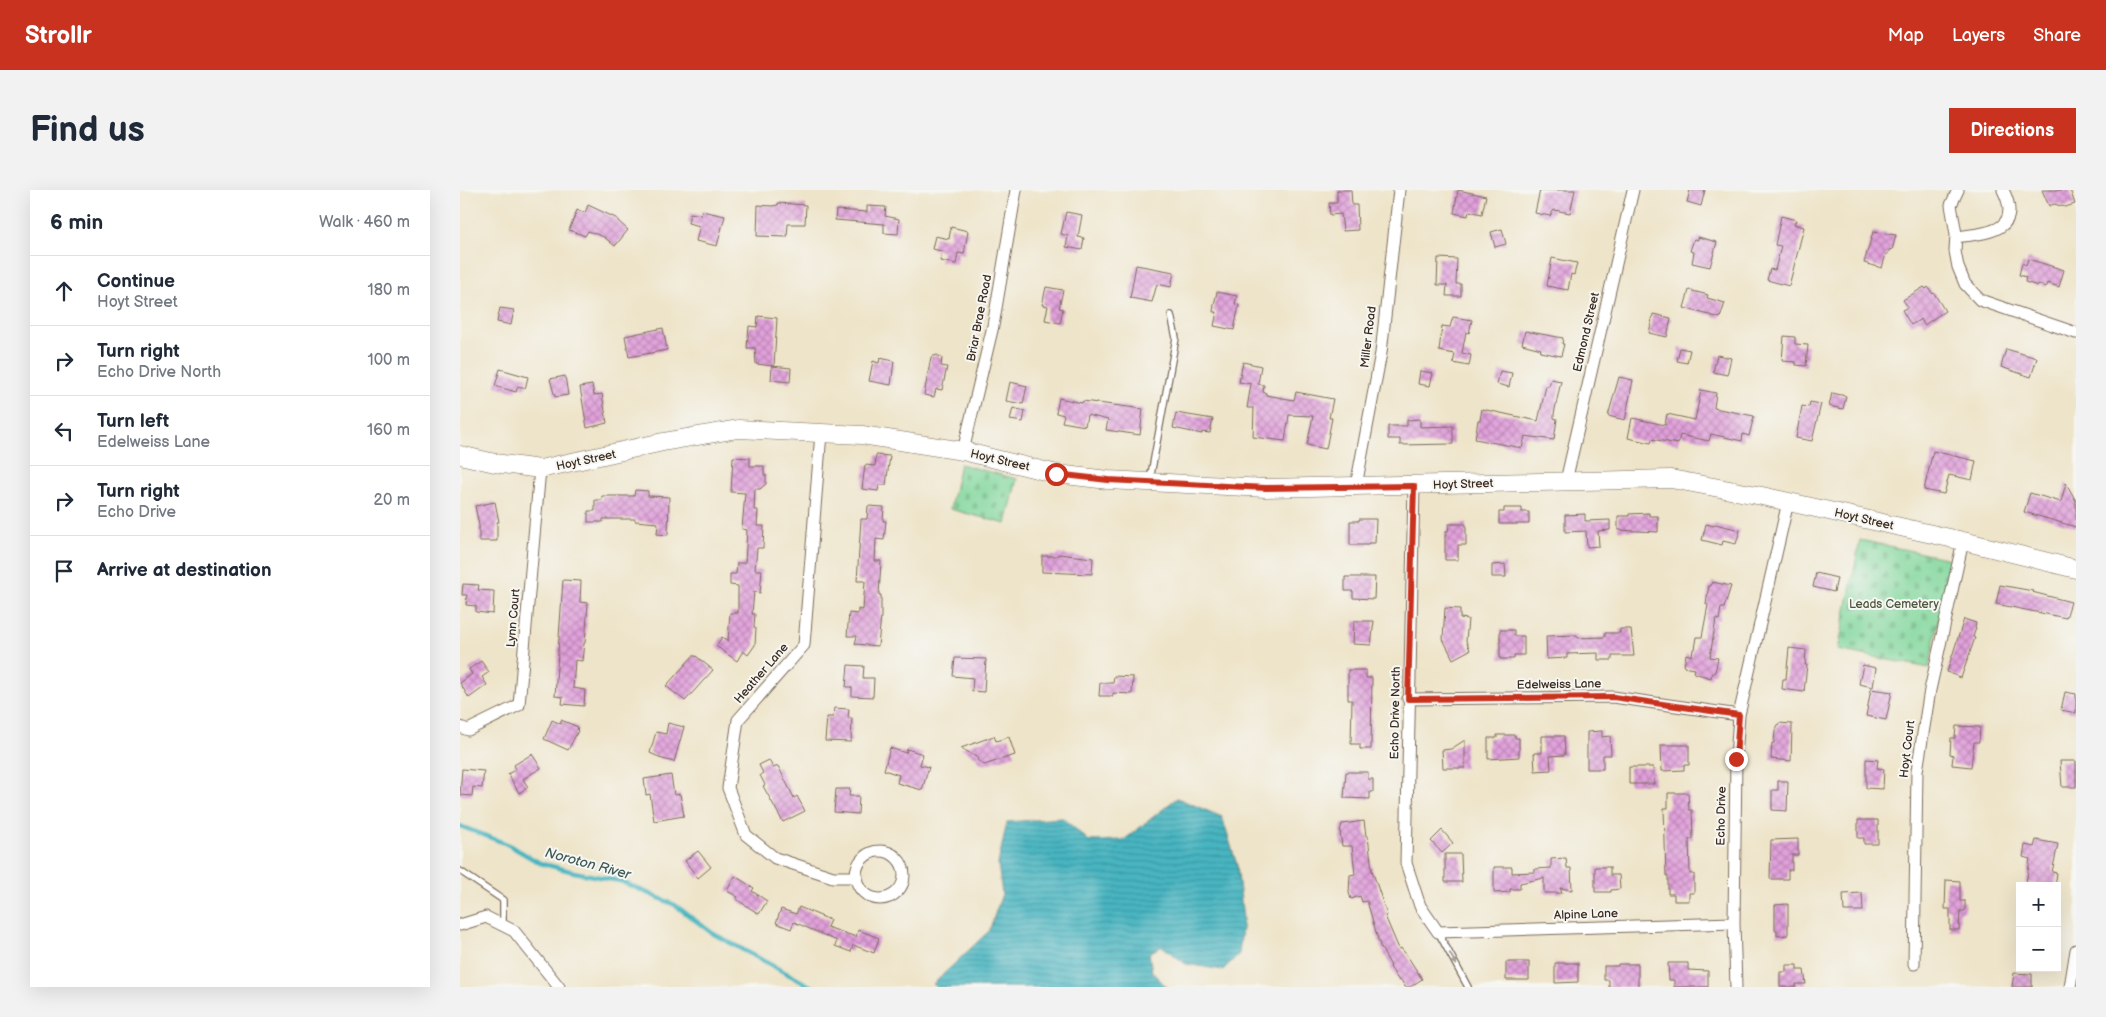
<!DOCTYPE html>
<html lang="en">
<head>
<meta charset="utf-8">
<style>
	body { margin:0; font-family:"Balsamiq Sans",sans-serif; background:#f2f2f3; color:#1f2937 }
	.controls { position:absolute; right:15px; bottom:15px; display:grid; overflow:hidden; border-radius:0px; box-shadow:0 5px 20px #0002 }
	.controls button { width:45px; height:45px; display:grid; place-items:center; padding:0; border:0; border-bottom:1px solid #e0e1e3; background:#fff; color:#1f2937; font:25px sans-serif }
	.stop { position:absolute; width:15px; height:15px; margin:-11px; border:4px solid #c8321e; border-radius:50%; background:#fff }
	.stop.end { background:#c8321e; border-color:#fff; box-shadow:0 1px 5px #0008 }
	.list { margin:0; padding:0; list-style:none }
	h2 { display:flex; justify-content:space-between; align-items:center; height:65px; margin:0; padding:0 20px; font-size:21px }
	h2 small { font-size:16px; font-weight:400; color:#747a83 }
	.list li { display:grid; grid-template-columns:32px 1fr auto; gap:15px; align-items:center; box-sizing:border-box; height:70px; padding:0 20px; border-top:1px solid #e0e1e3 }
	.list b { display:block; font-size:19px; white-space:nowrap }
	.list p { margin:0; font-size:16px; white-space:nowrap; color:#747a83 }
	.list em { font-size:16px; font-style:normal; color:#747a83 }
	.icon { flex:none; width:28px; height:28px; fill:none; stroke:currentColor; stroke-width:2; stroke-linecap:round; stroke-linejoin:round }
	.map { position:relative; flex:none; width:1616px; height:797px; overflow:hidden; border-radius:0px }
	header { display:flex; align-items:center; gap:30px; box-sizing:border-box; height:70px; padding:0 25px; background:#c8321e; color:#fff }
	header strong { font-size:24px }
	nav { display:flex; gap:28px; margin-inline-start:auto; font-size:18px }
	.intro { display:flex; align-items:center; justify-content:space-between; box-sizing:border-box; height:120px; padding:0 30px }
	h1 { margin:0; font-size:35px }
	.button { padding:12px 22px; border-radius:0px; background:#c8321e; color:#fff; font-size:18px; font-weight:700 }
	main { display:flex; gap:30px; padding:0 30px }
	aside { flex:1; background:#fff; border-radius:0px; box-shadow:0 5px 20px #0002 }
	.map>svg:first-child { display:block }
	.cemetery { fill:url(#cemetery-stones); stroke:#5e805c }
	.water { fill:url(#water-rules); stroke:#417070 }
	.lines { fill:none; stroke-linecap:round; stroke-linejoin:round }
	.stream { stroke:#47b5c1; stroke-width:4.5 }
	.building { fill:url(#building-cross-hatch) }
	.service-casing { stroke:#7a6b5a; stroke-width:8 }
	.minor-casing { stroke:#7a6b5a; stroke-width:13 }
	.primary-casing { stroke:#7a6b5a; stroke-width:19 }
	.service { stroke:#fff; stroke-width:5.5 }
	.minor { stroke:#fff; stroke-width:11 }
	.primary { stroke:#fff; stroke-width:18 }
	.oneway { fill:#a79f9a }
	.route { stroke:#c8321e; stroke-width:6 }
	.labels { text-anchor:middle; stroke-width:4; stroke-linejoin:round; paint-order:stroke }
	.street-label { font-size:12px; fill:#3b2a1e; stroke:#f6f6f2 }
	.park-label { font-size:12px; fill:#4c553d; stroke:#f6f6f2 }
	.water-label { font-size:14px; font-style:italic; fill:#3f5b57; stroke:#f6f6f2 }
</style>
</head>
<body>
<header>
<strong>Strollr</strong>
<nav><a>Map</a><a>Layers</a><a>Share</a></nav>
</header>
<div class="intro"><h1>Find us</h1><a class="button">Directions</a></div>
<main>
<aside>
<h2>6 min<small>Walk · 460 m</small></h2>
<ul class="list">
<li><svg class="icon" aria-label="ahead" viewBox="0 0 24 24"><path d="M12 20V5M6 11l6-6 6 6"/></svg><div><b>Continue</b><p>Hoyt Street</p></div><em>180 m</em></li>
<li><svg class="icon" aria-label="right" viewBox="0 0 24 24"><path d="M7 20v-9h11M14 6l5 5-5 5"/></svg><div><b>Turn right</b><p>Echo Drive North</p></div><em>100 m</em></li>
<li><svg class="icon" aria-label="left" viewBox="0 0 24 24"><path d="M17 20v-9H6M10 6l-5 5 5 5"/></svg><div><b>Turn left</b><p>Edelweiss Lane</p></div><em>160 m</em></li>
<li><svg class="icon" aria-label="right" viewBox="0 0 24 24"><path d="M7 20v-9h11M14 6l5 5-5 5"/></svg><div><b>Turn right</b><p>Echo Drive</p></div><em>20 m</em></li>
<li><svg class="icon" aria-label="arrive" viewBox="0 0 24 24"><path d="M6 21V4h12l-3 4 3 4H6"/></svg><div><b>Arrive at destination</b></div></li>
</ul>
</aside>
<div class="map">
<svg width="1616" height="797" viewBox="0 0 1616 797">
	<defs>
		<pattern id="cemetery-stones" width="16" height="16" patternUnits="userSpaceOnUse" patternTransform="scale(1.25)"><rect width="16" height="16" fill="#81d79b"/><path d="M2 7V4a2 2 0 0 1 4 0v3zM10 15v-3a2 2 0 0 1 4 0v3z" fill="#70b985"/></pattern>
		<pattern id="water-rules" width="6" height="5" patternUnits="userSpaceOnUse" patternTransform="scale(1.25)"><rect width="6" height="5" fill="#47b5c1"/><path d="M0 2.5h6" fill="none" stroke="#3c939c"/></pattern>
		<pattern id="building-cross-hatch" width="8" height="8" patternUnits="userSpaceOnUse" patternTransform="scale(1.25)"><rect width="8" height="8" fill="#e1a1db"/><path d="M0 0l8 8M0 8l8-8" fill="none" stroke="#b883b1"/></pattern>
	</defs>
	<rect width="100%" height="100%" fill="#f6f6f2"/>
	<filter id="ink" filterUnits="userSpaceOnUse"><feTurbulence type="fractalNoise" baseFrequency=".02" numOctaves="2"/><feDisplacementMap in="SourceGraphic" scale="10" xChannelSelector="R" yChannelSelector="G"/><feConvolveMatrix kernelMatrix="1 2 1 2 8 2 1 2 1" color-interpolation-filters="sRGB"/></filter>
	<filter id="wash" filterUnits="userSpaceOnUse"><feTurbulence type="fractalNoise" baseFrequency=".0096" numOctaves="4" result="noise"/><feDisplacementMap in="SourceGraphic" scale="20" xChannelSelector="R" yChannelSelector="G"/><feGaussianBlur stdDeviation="1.12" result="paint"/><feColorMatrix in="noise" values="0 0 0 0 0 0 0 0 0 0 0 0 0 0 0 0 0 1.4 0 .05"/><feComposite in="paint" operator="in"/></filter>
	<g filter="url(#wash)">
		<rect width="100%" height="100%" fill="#eee4c9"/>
		<path class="cemetery" d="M500 274 557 289 546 334 490 319Z
			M1400 350 1490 369 1469 478 1378 460Z"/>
		<path class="water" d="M717 608 762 627 777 675 783 729 779 764 763 780 726 774 702 756 689 763 692 782 707 797H477L473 794 529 741 542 704 538 674 547 632 603 628 629 651 664 650Z"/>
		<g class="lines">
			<path class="stream" d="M0 636 47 654 80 673 114 682 160 691 215 715 252 743 352 797"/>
		</g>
		<g id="blocks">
			<path class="building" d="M877 0H891L892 15H897L898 40 883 41 881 24 870 25 869 13H877Z
				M998 0 1026 6 1022 24 1009 21 1008 26 994 23Z
				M1080 0H1115L1110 23 1094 20 1090 26 1075 23Z
				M1230 0H1245L1241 16 1227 12Z
				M1582 0H1610L1615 14 1605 17 1594 14 1589 16Z
				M318 13 346 15 345 34H328L327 47 297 46 298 15 312 16 318 15Z
				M128 15 158 29V31L168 40 155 56 144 47 128 41 125 46 109 40 117 20 125 23Z
				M407 16 426 17 425 26 439 29 438 44 424 43V34L375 30 376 20 407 22Z
				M242 21 265 26 257 56 236 51 240 36 228 33 230 23 241 25Z
				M606 22 622 25 618 47 624 48 622 60 606 57 608 46 601 44Z
				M1321 26 1336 30 1334 34 1344 37 1329 96 1307 90 1310 79 1315 80 1321 56 1315 55Z
				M491 37 508 41 504 64 498 63 496 74 480 71 482 61 472 59 475 46 489 49Z
				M1042 39 1046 54 1035 57 1031 42Z
				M1413 42 1436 45 1432 60 1430 59 1428 64H1426L1422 78 1404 73Z
				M1238 47 1257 52 1250 77 1232 73 1234 62 1230 61 1234 49 1238 50Z
				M978 68 997 69 996 94H1001V106H986L987 95H977Z
				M1092 68 1117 73 1114 85 1111 84 1108 100 1087 96Z
				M1568 69 1604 80 1599 97 1587 93 1586 97 1578 94V96L1565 92 1566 87 1559 85 1562 73 1566 75Z
				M676 75 714 82 711 97 697 94 692 112 670 108Z
				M586 97 603 100 599 118 603 119 600 133 585 130 588 116 582 115Z
				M1464 97 1466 99 1468 97 1473 104 1474 103 1485 121 1464 135 1461 129 1451 135 1442 120 1448 117 1443 110Z
				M1229 100 1248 105 1247 108 1265 113 1260 128 1224 118Z
				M757 102 777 106 775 114 779 115 774 140 754 136 757 122H753L754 114Z
				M40 118 54 120 51 135 37 132Z
				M1193 124 1211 128 1207 147 1189 143Z
				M298 126 317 128 314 176 296 174 295 158H287L289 136 297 137Z
				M993 127 1012 130 1009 143 1006 142 1002 163 1011 165 1009 176 993 173 995 164 979 161 982 136 990 137Z
				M203 138 207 160 169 167 165 146Z
				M1065 141 1103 148 1102 154H1104L1101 166 1080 162 1081 159 1062 154Z
				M1324 146 1335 147V154L1348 155 1346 176 1336 175V172L1322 171Z
				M1220 158 1230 160 1227 173 1217 171Z
				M1546 159 1577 168 1571 187 1541 177Z
				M477 165 482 168 481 176 487 177 482 200 476 199 474 207 464 205 471 167Z
				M1257 165 1271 168 1267 185 1253 182Z
				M420 168 434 171 431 195 409 191 413 171 419 173Z
				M783 172 801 176 798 194 804 195 803 202 806 203V205L834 210 836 202 873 209 869 228H872L866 259 847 255 853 226 829 225 825 251 793 247 794 218H787L791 194 779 192Z
				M312 176 331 178 330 192 311 190Z
				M40 179 68 187 65 199 58 196 56 202 35 196Z
				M960 181 973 183 970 196 958 194Z
				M1040 181 1052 183 1049 197 1037 194Z
				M105 186 108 205 95 207 90 189Z
				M1159 187 1173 190 1165 230 1148 226Z
				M1091 189 1101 191 1094 224V228L1097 229 1094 250 1065 246 1062 258 1015 249 1018 230H1020L1022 219 1078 231 1086 196H1089Z
				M550 192 567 196 563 214 546 211Z
				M132 195 134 205 142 204 147 233 127 238 120 197Z
				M1241 200 1256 203 1254 218 1294 226 1289 246 1283 244 1282 251 1251 244 1249 251 1220 245 1218 254 1192 249 1191 253 1168 248 1172 228 1205 235 1207 224 1235 230Z
				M1372 203 1386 206 1383 219 1369 216Z
				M599 208 622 213 623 211 683 219 680 245 646 240 648 230 627 225 625 236 602 232 604 225 596 223Z
				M1350 212 1361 214 1352 251 1336 248 1342 216 1349 217Z
				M553 218 565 221 563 232 550 230Z
				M716 223 753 229 750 243 742 242V244L713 238Z
				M960 229V237L993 236V254L940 255V249H928V236H947V230Z
				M1473 261 1516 271 1512 290 1489 285 1484 304 1464 300Z
				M416 265 430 266 426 295H419L418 301 402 299 405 275 415 276Z
				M273 267 290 268V276H304V285H306V294L300 299H295L294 320H298L297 336H304L303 358H297L295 380H302L300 403 294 402 292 424H295L294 437 296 438 295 455 288 465 283 461 277 471 256 456 262 447 268 451 270 423H278V396L270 395V384H276L277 373H285L287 340 282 339 285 303 271 302Z
				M1606 293 1616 311V337L1564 322 1570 303 1601 312Z
				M175 300 188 301V306L209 307 208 345 197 344 198 333 175 331V329H143V332H128V321H135V310H142V306H174Z
				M35 312 39 332H37V351H19V335L15 316Z
				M408 316 424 317 423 331H426L424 350 416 349 415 371H421L419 405H421V426L418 456 395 454 397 446H387L389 423 398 424V419L403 420 405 391H397L401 329H407Z
				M1044 318H1062V322H1069V334H1039V322H1044Z
				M1189 323V326H1198V342L1158 340V326H1169V324Z
				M1125 324V331L1150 330V340L1138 341 1139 356 1127 357 1126 341 1105 342V325Z
				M899 329H916L915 353H908V355H890V331H899Z
				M989 334H1006V355H998V370H985V347L986 341H988Z
				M1246 334 1254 336 1255 334 1280 340 1276 354 1263 351 1262 355 1242 350Z
				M599 364 633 368 632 384 582 382V366H596Z
				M1045 374 1046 387H1032V375Z
				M1356 383 1377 388 1374 402 1353 397Z
				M885 387H915L914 409 893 408V401H885Z
				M103 390 121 391 120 412 128 413 125 453H124L122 471 115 470 113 498 125 500 124 516 102 514 103 507 95 506Z
				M1252 392 1271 396 1264 418H1261L1259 430 1256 429 1250 467 1258 468 1255 482 1252 484 1251 488 1234 483 1235 479 1224 477 1226 464 1232 466 1233 459H1235L1237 447H1242L1248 415 1246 414 1247 407 1249 396H1251Z
				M3 394 19 395 18 400 34 401 33 424 16 422V416L6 415 7 405H2Z
				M1540 395 1573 401 1572 402 1611 412 1606 428 1536 414Z
				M985 418 1000 419V428L1008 429 1006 451 1010 460 993 469 983 449Z
				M1504 429 1516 433 1515 438H1516L1513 447 1515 448 1501 488 1487 482Z
				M894 431H914L911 455 893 454Z
				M1160 439H1171L1174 466H1152V470H1138V463L1107 464V468L1087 469 1086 446 1117 445 1118 448 1145 447V443H1160Z
				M1040 440H1054V446H1064V465H1054V469H1040Z
				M1329 458 1346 460 1345 475H1347L1344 502 1322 499 1323 489H1326Z
				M233 466H236L253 480 225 511 206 496Z
				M495 468 526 469 524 502 512 501 513 488 493 486Z
				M21 471 29 482 22 487 27 495 9 508 0 493 12 484 9 479Z
				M388 475 404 476 403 488H414L413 507 392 506V497H386Z
				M1403 475 1416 478 1413 497 1399 494Z
				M888 480H906V488H912L911 559H900V554H891L892 510H888Z
				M654 486 673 487 672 504 653 503V506H639L640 493H653Z
				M1411 499 1432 502 1426 530 1406 526Z
				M1605 502 1616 504V523L1601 520Z
				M374 518 389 519 388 528H392L391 552 365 551 367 527H373Z
				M92 530 101 534V530L118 537 117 540 118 541 108 560 84 549Z
				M208 533 224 537 214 572 199 568V567L190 563 196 542 206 544Z
				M1319 533 1332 534V536L1331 571 1311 569 1312 553H1314L1315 541Z
				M1496 536 1520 537 1519 552H1514L1511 577 1492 575 1493 565 1490 564 1491 548H1495Z
				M1142 541V547L1150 546 1151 565H1143V579H1127V542Z
				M1037 545H1055V548H1059V567L1028 569V548H1037Z
				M534 546 536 551 549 547 555 565 524 575 517 570 518 568 501 558Z
				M1082 546H1104L1105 565 1090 566 1091 580 1075 581 1074 563H1082Z
				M1005 550V578H983L982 560 991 559Z
				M1201 555H1229V575H1224V580L1202 581Z
				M430 558 446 563 447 559 463 564 460 575 469 577 462 600 437 593 439 585 424 580Z
				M72 564 81 578 63 589 68 597 59 603 48 584 56 579 54 575Z
				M1406 569 1418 570 1417 578 1424 579 1423 599 1406 598Z
				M309 570 313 578 318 576 334 608 337 606 345 621 323 632 303 596 305 595 300 585 303 583 299 575Z
				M1600 571H1616V597H1602Z
				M1169 577H1193L1194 594H1169Z
				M2 579 24 581 22 598 13 597 12 606 0 605Z
				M886 582H908V589H913V602H910V609L884 608Z
				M211 585 214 605 220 604 224 626 194 631 190 604 186 605 184 589Z
				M1318 591H1328L1327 621 1312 620V600H1318Z
				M376 599H390L389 606H399L398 624 374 622Z
				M1208 603H1228L1229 620H1232L1233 649H1229L1230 684H1234V703H1229V711H1214V704H1208V686H1206L1204 618H1208Z
				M1398 630H1418V654H1404V648H1398Z
				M904 631 906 646H908L912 680 927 725 925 726 939 759 941 758 948 767 962 789 950 797H945L941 790 939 791 930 777 931 776 920 756 907 711 902 712 900 706 891 709 889 703 890 685 895 684 892 656H882L880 642 882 634Z
				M982 640 993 653 982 663 971 651Z
				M1338 649V665H1332V680H1328V689H1310L1311 650Z
				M1576 650 1598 654 1592 682 1597 683 1595 696 1566 693 1570 669 1563 667 1565 655 1574 657Z
				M238 661 251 677 238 688 225 671Z
				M985 664H1001L1002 692H985Z
				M1106 668 1107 678H1111L1112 700 1100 698 1102 703H1084V688L1060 693V699H1050V702L1034 703V677H1052V683L1075 682V679L1091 678V669Z
				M1135 677H1150V685H1159L1160 699 1151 700V702H1135Z
				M275 686 294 698 292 701 307 711 299 724 276 709 278 707 267 701Z
				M1486 690 1500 691V711H1505V721H1500L1499 740H1490V719H1485Z
				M1402 703 1403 721H1384L1383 704Z
				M1328 714V745L1317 746V740H1315V715Z
				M339 717 370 730 367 737 396 747 398 740 419 748 414 763 393 755 391 762 375 756 377 751 334 732 331 739 316 733 321 719 336 724Z
				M1046 772H1069V790H1046Z
				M1095 773H1118V792L1095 793Z
				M1208 773H1228V780L1248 781V797H1214V790H1209Z
				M1158 774H1178V797H1149V790H1144V776H1158Z
				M1326 775H1337V780H1344L1346 794H1336V797H1320V782H1326Z
				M1554 783 1572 784V797H1552Z"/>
		</g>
	</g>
	<g filter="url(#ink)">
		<use href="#blocks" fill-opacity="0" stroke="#7a6b5a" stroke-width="1"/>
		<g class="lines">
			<defs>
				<path id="service" d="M690 290 716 148 711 125
					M0 681 43 710V735
					M978 742 1008 797"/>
				<path id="minor" d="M1498 0 1491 15 1496 44 1495 61 1498 77 1505 94 1520 110 1616 143
					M1496 47C1526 43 1564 42 1543 0
					M361 243 344 455 278 530 268 598 286 645 315 668 373 687H397
					M503 261 533 136 556 0
					M1106 291 1173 0
					M896 296 921 163 939 0
					M954 296 946 673 960 716 978 742 1274 733
					M948 509 1153 507 1279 525
					M0 537 8 540 59 515 80 279
					M396 685a24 24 0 1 1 48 0a24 24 0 1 1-48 0Z
					M0 735 26 727 54 741 99 797
					M1454 774 1457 581 1470 500 1503 351
					M1276 797 1274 733 1276 569 1279 525 1328 312
					M1610 797 1616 760"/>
				<path id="primary" d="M0 265 35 273 80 279 203 252 278 239 402 245 503 261 597 284 648 290 806 298 1211 289 1302 306 1503 351 1616 379"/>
			</defs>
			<use href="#service" class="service-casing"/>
			<use href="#minor" class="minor-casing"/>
			<use href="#primary" class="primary-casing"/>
			<use href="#service" class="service"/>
			<use href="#minor" class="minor"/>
			<use href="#primary" class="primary"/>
		</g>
		<defs><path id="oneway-solid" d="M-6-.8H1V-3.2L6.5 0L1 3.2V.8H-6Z" transform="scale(1.25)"/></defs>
		<use class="oneway" href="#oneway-solid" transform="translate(993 769) rotate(61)"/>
	</g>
	<g class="lines" filter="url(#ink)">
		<path class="route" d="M596 284 648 290 806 298 954 296 948 509 1153 507 1279 525 1276 569"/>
	</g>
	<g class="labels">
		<g class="street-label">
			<text transform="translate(519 128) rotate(-79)" y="4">Briar Brae Road</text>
			<text transform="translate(1126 142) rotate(-77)" y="4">Edmond Street</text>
			<text transform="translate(908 147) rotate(-83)" y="4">Miller Road</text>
			<text transform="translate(126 270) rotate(-12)" y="4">Hoyt Street</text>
			<text transform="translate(540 270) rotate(13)" y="4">Hoyt Street</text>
			<text transform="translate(1003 294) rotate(-2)" y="4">Hoyt Street</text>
			<text transform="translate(1404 329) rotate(13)" y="4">Hoyt Street</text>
			<text transform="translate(53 428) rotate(-85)" y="4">Lynn Court</text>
			<text transform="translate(301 483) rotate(-49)" y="4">Heather Lane</text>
			<text transform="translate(1099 494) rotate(-1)" y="4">Edelweiss Lane</text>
			<text transform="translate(935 523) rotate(-89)" y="4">Echo Drive North</text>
			<text transform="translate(1447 559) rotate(-83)" y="4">Hoyt Court</text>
			<text transform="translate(1261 626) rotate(-89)" y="4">Echo Drive</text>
			<text transform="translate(1126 724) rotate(-2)" y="4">Alpine Lane</text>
		</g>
		<g class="park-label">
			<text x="1434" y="418">Leads Cemetery</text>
		</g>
		<g class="water-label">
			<text transform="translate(128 673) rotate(15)" y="5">Noroton River</text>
		</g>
	</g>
</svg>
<div class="controls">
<button>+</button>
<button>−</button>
</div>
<div class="stop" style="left:596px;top:284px"></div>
<div class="stop end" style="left:1276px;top:569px"></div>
</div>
</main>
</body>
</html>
